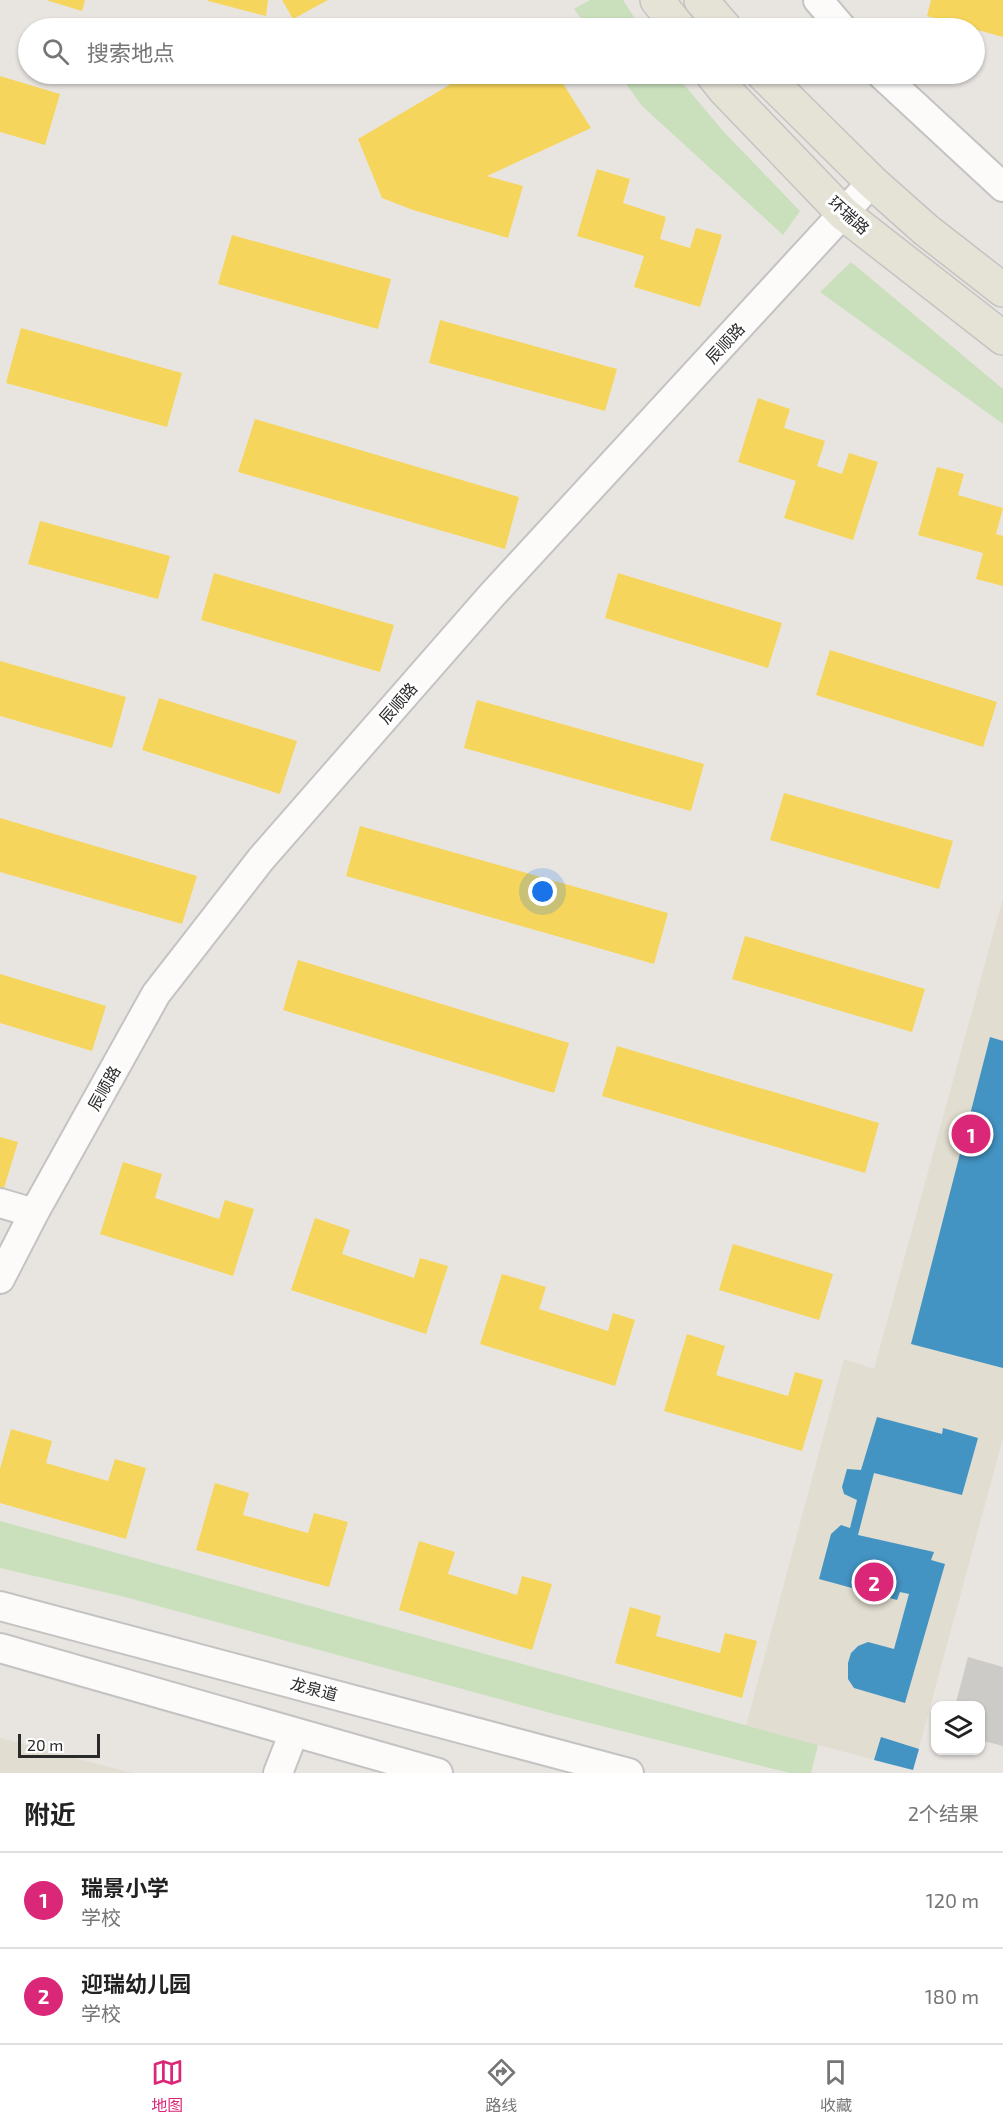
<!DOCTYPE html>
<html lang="zh">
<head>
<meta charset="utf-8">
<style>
	body { margin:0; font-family:"Exo 2","Noto Sans SC",sans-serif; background:#f6f6f6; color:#222 }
	.controls { position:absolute; right:18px; bottom:18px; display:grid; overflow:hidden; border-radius:12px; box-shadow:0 2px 4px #0004 }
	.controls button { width:54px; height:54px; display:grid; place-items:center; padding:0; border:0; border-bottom:2px solid #e0e0e0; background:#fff; color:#222; font:30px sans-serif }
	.scale { position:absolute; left:18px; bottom:15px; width:82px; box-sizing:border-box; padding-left:6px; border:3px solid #2a2a2a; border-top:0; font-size:16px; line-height:21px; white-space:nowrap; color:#2a2a2a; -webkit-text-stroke:4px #fff; paint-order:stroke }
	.you { position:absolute; left:543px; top:892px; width:21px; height:21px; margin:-15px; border:4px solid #fff; border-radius:50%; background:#1a73e8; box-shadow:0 0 0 9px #1a73e833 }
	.badge { display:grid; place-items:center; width:39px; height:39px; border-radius:50%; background:#db2777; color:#fff; font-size:20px; font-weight:700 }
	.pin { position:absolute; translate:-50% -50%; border:3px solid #fff; box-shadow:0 2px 6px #0006 }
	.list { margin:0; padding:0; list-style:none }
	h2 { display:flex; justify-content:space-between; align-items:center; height:78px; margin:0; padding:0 24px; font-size:26px }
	h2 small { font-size:20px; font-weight:400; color:#767676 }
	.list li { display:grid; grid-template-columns:39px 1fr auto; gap:18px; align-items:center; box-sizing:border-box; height:96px; padding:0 24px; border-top:2px solid #e0e0e0 }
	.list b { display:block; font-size:22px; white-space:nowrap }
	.list p { margin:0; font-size:20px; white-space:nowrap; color:#767676 }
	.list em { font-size:20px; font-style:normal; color:#767676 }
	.icon { flex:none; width:33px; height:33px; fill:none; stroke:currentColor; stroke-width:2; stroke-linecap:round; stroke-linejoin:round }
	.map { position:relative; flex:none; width:1003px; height:1773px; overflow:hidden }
	.search { position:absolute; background:#fff; box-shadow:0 2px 4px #0004; left:18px; right:18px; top:18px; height:66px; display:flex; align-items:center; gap:15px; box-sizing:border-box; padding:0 21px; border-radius:33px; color:#767676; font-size:22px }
	.sheet { height:270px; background:#fff }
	nav { display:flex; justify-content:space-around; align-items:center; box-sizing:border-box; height:84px; border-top:2px solid #e0e0e0; background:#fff; font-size:16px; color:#767676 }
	nav a { display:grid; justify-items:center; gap:3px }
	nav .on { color:#db2777 }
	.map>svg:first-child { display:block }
	.education { fill:#e1ddd0 }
	.green { fill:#cae0bd }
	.homes { fill:#f6d55c }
	.schools { fill:#4393c3 }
	.building { fill:#cdcbc8 }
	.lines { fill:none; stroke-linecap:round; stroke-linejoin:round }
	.minor-casing { stroke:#c4c3c3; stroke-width:32 }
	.major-casing { stroke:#c4c3c2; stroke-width:36 }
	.minor { stroke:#fcfbfa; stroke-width:28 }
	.major { stroke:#e5e2d6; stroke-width:33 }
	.labels { text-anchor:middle; stroke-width:6; stroke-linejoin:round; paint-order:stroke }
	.street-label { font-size:16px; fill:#2a2a2a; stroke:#fff }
</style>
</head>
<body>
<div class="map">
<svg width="1003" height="1773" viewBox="0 0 1003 1773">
	<rect width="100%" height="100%" fill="#e8e5e1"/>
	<path class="education" d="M1003 898V1438L913 1770 746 1726 844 1359 874 1369Z
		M0 1738 132 1773H0Z"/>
	<path class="green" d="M590 0H623L641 28H588L574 9Z
		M619 74H675L724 132 800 211 783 235 642 106Z
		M851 262 1003 389V424L820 292Z
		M0 1521 818 1745 811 1773H790L554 1714 121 1596 0 1568Z"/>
	<path class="homes" d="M46 0H85L82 11Z
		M208 0H268L266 16 208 1Z
		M282 0H328L293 19Z
		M931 0H1003V37L927 16Z
		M468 74H557L591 128 487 176 523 186 508 238 413 210 382 198 358 139Z
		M0 76 60 94 45 145 0 132Z
		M597 169 630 179 623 203 666 217 660 239 690 248 696 228 722 235 700 307 634 287 644 256 577 236Z
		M232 235 391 279 378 329 218 284Z
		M440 320 617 369 605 411 429 363Z
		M21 328 182 373 167 427 6 383Z
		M758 398 790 409 784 428 825 441 817 466 842 474 849 453 878 462 853 540 784 518 796 481 738 462Z
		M255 419 519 497 505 549 238 472Z
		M937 467 964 474 958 495 1003 508 996 534 1003 536V586L976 579 983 553 918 535Z
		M40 521 170 556 158 599 28 564Z
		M214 573 394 625 380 672 201 620Z
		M618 573 782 623 768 668 605 618Z
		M830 650 997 702 983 747 816 695Z
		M0 661 126 697 112 748 0 716Z
		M159 698 297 741 280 794 142 750Z
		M477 700 704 764 691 811 464 748Z
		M784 793 953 841 939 889 770 840Z
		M0 818 197 876 182 924 0 872Z
		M360 826 668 913 654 964 346 876Z
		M745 936 925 989 912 1032 732 979Z
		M298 960 569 1043 554 1093 283 1010Z
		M0 974 106 1006 92 1051 0 1023Z
		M617 1046 879 1123 865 1173 602 1096Z
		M0 1137 18 1142 4 1188 0 1187Z
		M123 1162 162 1174 155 1198 219 1219 225 1200 254 1209 233 1276 100 1234Z
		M315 1218 350 1230 342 1254 414 1278 420 1258 448 1266 426 1334 291 1290Z
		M733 1244 833 1274 819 1320 719 1290Z
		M502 1274 546 1287 539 1309 608 1331 613 1313 635 1320 615 1386 480 1344Z
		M687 1334 725 1346 716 1375 788 1396 795 1372 823 1380 802 1451 664 1411Z
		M11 1429 52 1441 46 1463 108 1481 115 1459 146 1468 126 1539 0 1503V1469Z
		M215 1483 249 1493 243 1515 308 1533 314 1513 348 1522 329 1587 196 1550Z
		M419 1541 455 1552 448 1574 517 1595 522 1576 552 1584 532 1650 399 1610Z
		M630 1607 661 1616 656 1636 720 1653 725 1633 757 1641 742 1698 615 1663Z"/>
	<path class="schools" d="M990 1037 1003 1041V1368L911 1344Z
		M877 1417 942 1434 943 1428 978 1438 962 1495 874 1473 858 1535 934 1552 931 1560 945 1564 905 1703 854 1688 848 1679V1663L851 1653 858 1646 868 1642 894 1649 909 1594 900 1592 897 1600 863 1591 866 1581 856 1579 852 1588 819 1579 831 1534 841 1525 850 1528 857 1500 844 1494 842 1487 847 1469 861 1470Z
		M881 1737 919 1749 913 1770 874 1760Z"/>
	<path class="building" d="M968 1657 1003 1667V1746L980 1740V1706H955Z"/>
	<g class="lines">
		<defs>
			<path id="minor" d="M818 0 842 28
				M881 74 1003 187
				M0 1203 34 1213
				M0 1279 34 1213 156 994 261 859 492 595 872 182
				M0 1606 629 1773
				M0 1648 438 1773
				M278 1773 294 1732"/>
			<path id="major" d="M657 0 679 28
				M701 0 725 28
				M712 74 724 89 844 214 1003 338
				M763 74 872 182 926 230 1003 290"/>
		</defs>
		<use href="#minor" class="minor-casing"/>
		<use href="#major" class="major-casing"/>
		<use href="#minor" class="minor"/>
		<use href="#major" class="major"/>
	</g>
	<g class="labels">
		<g class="street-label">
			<text transform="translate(849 215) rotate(42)" y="6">环瑞路</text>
			<text transform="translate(725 343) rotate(-47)" y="6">辰顺路</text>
			<text transform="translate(398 703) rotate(-49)" y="6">辰顺路</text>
			<text transform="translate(104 1088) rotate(-61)" y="6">辰顺路</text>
			<text transform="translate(314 1689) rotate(15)" y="6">龙泉道</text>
		</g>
	</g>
</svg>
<div class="controls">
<button><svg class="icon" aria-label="layers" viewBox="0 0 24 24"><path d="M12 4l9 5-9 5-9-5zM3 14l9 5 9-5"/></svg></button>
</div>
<div class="scale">20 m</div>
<div class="you"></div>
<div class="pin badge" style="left:971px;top:1134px">1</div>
<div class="pin badge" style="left:874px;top:1582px">2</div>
<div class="search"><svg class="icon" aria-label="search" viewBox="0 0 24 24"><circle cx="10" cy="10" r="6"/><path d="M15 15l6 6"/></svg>搜索地点</div>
</div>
<section class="sheet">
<h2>附近<small>2个结果</small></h2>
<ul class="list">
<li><span class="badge">1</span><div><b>瑞景小学</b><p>学校</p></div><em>120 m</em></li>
<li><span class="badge">2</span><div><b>迎瑞幼儿园</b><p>学校</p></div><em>180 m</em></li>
</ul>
</section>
<nav>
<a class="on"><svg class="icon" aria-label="map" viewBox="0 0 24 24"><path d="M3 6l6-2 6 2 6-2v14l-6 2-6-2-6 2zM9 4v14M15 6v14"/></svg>地图</a>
<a><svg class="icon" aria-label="directions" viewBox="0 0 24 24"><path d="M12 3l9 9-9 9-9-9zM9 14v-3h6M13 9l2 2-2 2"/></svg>路线</a>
<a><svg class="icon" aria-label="saved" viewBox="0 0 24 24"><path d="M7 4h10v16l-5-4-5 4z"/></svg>收藏</a>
</nav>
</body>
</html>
